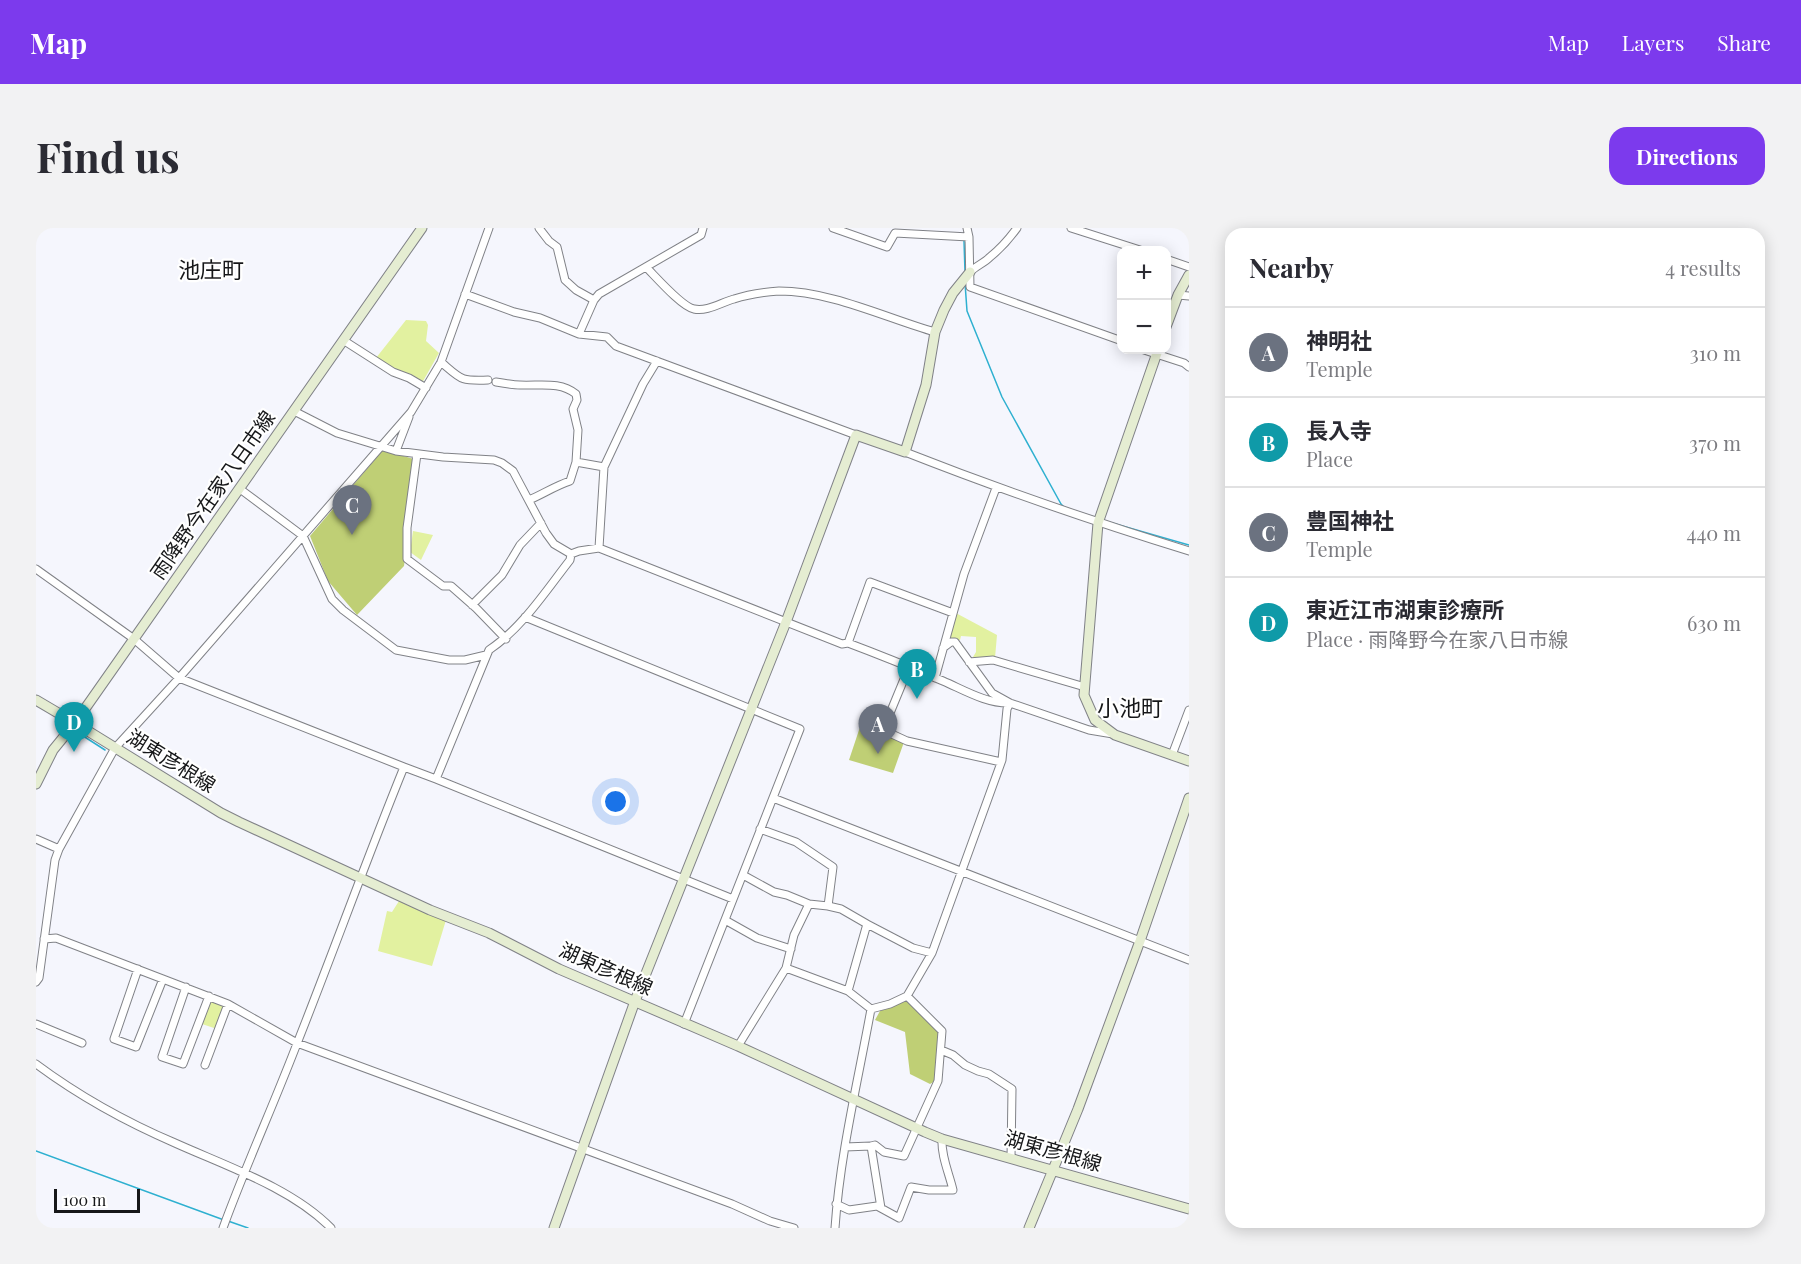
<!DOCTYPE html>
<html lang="en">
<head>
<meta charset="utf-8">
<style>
	body { margin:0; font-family:"Playfair Display","Noto Sans JP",serif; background:#f2f2f3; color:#2b2b33 }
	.controls { position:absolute; right:18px; top:18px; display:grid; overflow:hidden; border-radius:12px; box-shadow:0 3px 15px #0003 }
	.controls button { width:54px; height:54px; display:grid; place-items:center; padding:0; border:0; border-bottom:2px solid #e1e1e2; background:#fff; color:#2b2b33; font:30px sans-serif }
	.scale { position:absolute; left:18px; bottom:15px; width:86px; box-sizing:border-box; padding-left:6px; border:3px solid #161719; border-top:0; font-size:16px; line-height:21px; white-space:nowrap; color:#161719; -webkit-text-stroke:4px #fff; paint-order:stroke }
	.you { position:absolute; left:580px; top:574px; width:21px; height:21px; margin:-15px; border:4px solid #fff; border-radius:50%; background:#1a73e8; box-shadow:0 0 0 9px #1a73e833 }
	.badge { display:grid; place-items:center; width:39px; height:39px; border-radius:50%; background:#7c3aed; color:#fff; font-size:20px; font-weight:700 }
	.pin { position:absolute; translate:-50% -50px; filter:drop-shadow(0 2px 3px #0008) }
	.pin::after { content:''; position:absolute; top:32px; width:21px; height:18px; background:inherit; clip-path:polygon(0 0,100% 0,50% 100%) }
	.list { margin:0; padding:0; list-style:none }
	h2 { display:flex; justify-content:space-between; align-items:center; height:78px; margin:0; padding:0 24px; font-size:26px }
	h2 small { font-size:20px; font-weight:400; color:#7c7c81 }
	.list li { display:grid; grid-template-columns:39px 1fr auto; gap:18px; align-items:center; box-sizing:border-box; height:90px; padding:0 24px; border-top:2px solid #e1e1e2 }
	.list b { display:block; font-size:22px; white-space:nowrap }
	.list p { margin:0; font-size:20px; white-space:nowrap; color:#7c7c81 }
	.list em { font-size:20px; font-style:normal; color:#7c7c81 }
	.map { position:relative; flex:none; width:1153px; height:1000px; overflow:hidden; border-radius:18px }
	header { display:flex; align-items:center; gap:36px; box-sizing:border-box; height:84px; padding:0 30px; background:#7c3aed; color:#fff }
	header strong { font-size:28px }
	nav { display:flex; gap:33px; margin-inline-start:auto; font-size:21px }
	.intro { display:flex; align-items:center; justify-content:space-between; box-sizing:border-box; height:144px; padding:0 36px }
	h1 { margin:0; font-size:42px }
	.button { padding:15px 27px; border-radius:18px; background:#7c3aed; color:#fff; font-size:21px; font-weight:700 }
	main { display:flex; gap:36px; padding:0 36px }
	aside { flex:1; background:#fff; border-radius:18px; box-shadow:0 3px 15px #0003 }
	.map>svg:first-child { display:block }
	.green { fill:#e2f1a0 }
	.forest { fill:#bfcf75 }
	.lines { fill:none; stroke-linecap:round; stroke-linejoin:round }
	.stream { stroke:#2eb0d0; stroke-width:1.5 }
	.street-casing { stroke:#808287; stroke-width:9 }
	.secondary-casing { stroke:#808287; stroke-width:11 }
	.street { stroke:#fff; stroke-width:7 }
	.secondary { stroke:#e5edd2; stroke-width:9 }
	.labels { text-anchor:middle; stroke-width:4.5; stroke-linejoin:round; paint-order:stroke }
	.street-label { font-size:20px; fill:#161719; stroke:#fff }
	.quarter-label { font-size:22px; fill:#161719; stroke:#fff }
</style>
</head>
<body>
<header>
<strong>Map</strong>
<nav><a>Map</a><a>Layers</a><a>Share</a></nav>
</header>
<div class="intro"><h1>Find us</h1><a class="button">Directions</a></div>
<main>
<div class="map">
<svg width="1153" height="1000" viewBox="0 0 1153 1000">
	<rect width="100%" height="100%" fill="#f5f6fd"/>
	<path class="green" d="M370 92 390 93 392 97 390 113 403 125 386 155 361 144 340 130Z
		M377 303 397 307 385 332 374 324Z
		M918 384 961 407 959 430 939 432 937 429 940 424V409L925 408 924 412H917L912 407Z
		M363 673 410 692 396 738 342 723 351 683 356 684Z
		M177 773 189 778 181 801 166 796 174 774Z"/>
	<path class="forest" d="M347 222 381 232 368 338 321 387 292 353 274 308Z
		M824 499 868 514 857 545 813 532Z
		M871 770 905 804 901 852 894 856 874 846 869 804 839 792 844 783Z"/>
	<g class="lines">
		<path class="stream" d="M928 13 929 44
			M929 55 931 83 966 169 1025 276 1028 279
			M1069 293 1153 317
			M41 504 69 522
			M0 923 188 992
			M192 993 212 1000"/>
		<defs>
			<path id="street" d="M503 0 513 13 521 19 529 52 540 62 558 72
				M797 0 851 19 859 5 933 9
				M931 0 933 9 934 59 1086 113
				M1035 0 1104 22
				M1130 31 1153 39
				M610 39C620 49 646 79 658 81 671 84 686 74 698 71 713 66 728 64 743 63 795 63 850 90 899 104
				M934 44C940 38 948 35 954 29 964 21 973 11 981 0
				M429 66 478 84 504 90 543 106 571 109 580 118 820 207
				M1142 67 1153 68
				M543 106 558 72 563 66 665 7 667 0
				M307 112 357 144 373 150 390 160
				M1108 122 1148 135 1153 139
				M405 134C426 152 424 153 452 152
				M460 154C468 155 476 157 484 157 504 158 524 153 540 166L541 172 537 181 542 202 540 234 568 239
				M258 183 301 205 360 223 407 229 458 232 466 235 477 243 510 305 518 316 535 326
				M360 223 373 189
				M869 224C963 261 1056 293 1153 323
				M381 226 371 300V331L407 358H415L440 380 470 411
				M204 261 267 308 296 371 307 382 360 422 413 432H429L450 427
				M493 272C507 266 519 258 534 253L540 234
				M563 320 568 239 607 156 621 133
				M0 341 98 411 143 450 368 539 400 551 697 671
				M436 377 466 347 484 317 505 295
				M489 389 764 501 648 796
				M812 415 834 354 917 385
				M907 420 915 414H919L956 465 974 475 1053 502 1077 506
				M933 434 957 432 1049 459
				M873 439 847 502 871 513 965 534
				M899 450 928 346 960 260
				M1136 527 1153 482
				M400 551 453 422C486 400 509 364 534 332L535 326 543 323 563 320 806 416 812 415C844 427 876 440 907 453 928 462 951 476 974 475
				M737 570 1153 732
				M724 601 760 614 797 639 792 678 773 676 758 707 750 740
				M0 611 23 621
				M707 647 738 664 751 667 773 676
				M792 678 805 681 831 696 812 763
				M689 692 721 710 755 721
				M831 696 877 720 896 725
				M8 711 20 710 192 776 261 815 696 976 734 993 758 1000
				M102 741 78 811 100 819 127 751
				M0 754 3 750 19 632 23 621 79 520 143 450 375 184 405 134 453 0
				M150 759 126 829 147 836 173 768
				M835 781 854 776 871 768 896 725 966 532 971 481 974 475
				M0 796 46 815
				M702 818 750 740 812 763 835 781
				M905 822 917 827 929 837 942 843 953 846 976 861 975 930
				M0 836C43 868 90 894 139 915 190 938 256 960 295 1000
				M169 837 192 776
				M835 918 839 917 848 924 868 928 902 853 906 803 871 768
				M809 919 835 918 845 980
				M800 976 813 982 841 978 863 990 875 959 893 962H917C913 945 905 928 906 911
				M187 1000C210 937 238 876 262 813 298 722 331 630 368 539
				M799 1000C804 926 822 853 835 781"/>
			<path id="secondary" d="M1130 99 1142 67 1153 47
				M1122 122 1062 295 1048 467 1059 492 1079 507 1153 533
				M0 472 39 495 185 585 203 594 394 682 453 705 523 741 702 818 889 904 906 911 1153 981
				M0 556 17 522 39 495 386 0
				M518 1000 599 773 750 394 820 207 869 224 890 157 899 104 908 82 917 65 934 44
				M993 1000 1042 881 1104 713 1153 570"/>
		</defs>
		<use href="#street" class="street-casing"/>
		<use href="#secondary" class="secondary-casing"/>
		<use href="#street" class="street"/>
		<use href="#secondary" class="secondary"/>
	</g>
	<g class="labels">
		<g class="street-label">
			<text transform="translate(177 267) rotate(-55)" y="7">雨降野今在家八日市線</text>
			<text transform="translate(135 533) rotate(32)" y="7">湖東彦根線</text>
			<text transform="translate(570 741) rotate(24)" y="7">湖東彦根線</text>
			<text transform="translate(1017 923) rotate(16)" y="7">湖東彦根線</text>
		</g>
		<g class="quarter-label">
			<text x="175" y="50">池庄町</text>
			<text x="1094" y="488">小池町</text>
		</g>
	</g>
</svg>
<div class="controls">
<button>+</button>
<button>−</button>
</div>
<div class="scale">100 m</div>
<div class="you"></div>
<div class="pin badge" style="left:842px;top:526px;background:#6b7280">A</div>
<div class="pin badge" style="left:881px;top:471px;background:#0f9aa8">B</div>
<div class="pin badge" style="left:316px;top:307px;background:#6b7280">C</div>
<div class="pin badge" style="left:38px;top:524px;background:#0f9aa8">D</div>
</div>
<aside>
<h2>Nearby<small>4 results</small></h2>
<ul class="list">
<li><span class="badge" style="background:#6b7280">A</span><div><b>神明社</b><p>Temple</p></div><em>310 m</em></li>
<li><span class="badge" style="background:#0f9aa8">B</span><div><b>長入寺</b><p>Place</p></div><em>370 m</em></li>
<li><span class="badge" style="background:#6b7280">C</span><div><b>豊国神社</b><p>Temple</p></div><em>440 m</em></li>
<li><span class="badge" style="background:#0f9aa8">D</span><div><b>東近江市湖東診療所</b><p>Place · 雨降野今在家八日市線</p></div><em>630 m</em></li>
</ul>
</aside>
</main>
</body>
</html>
